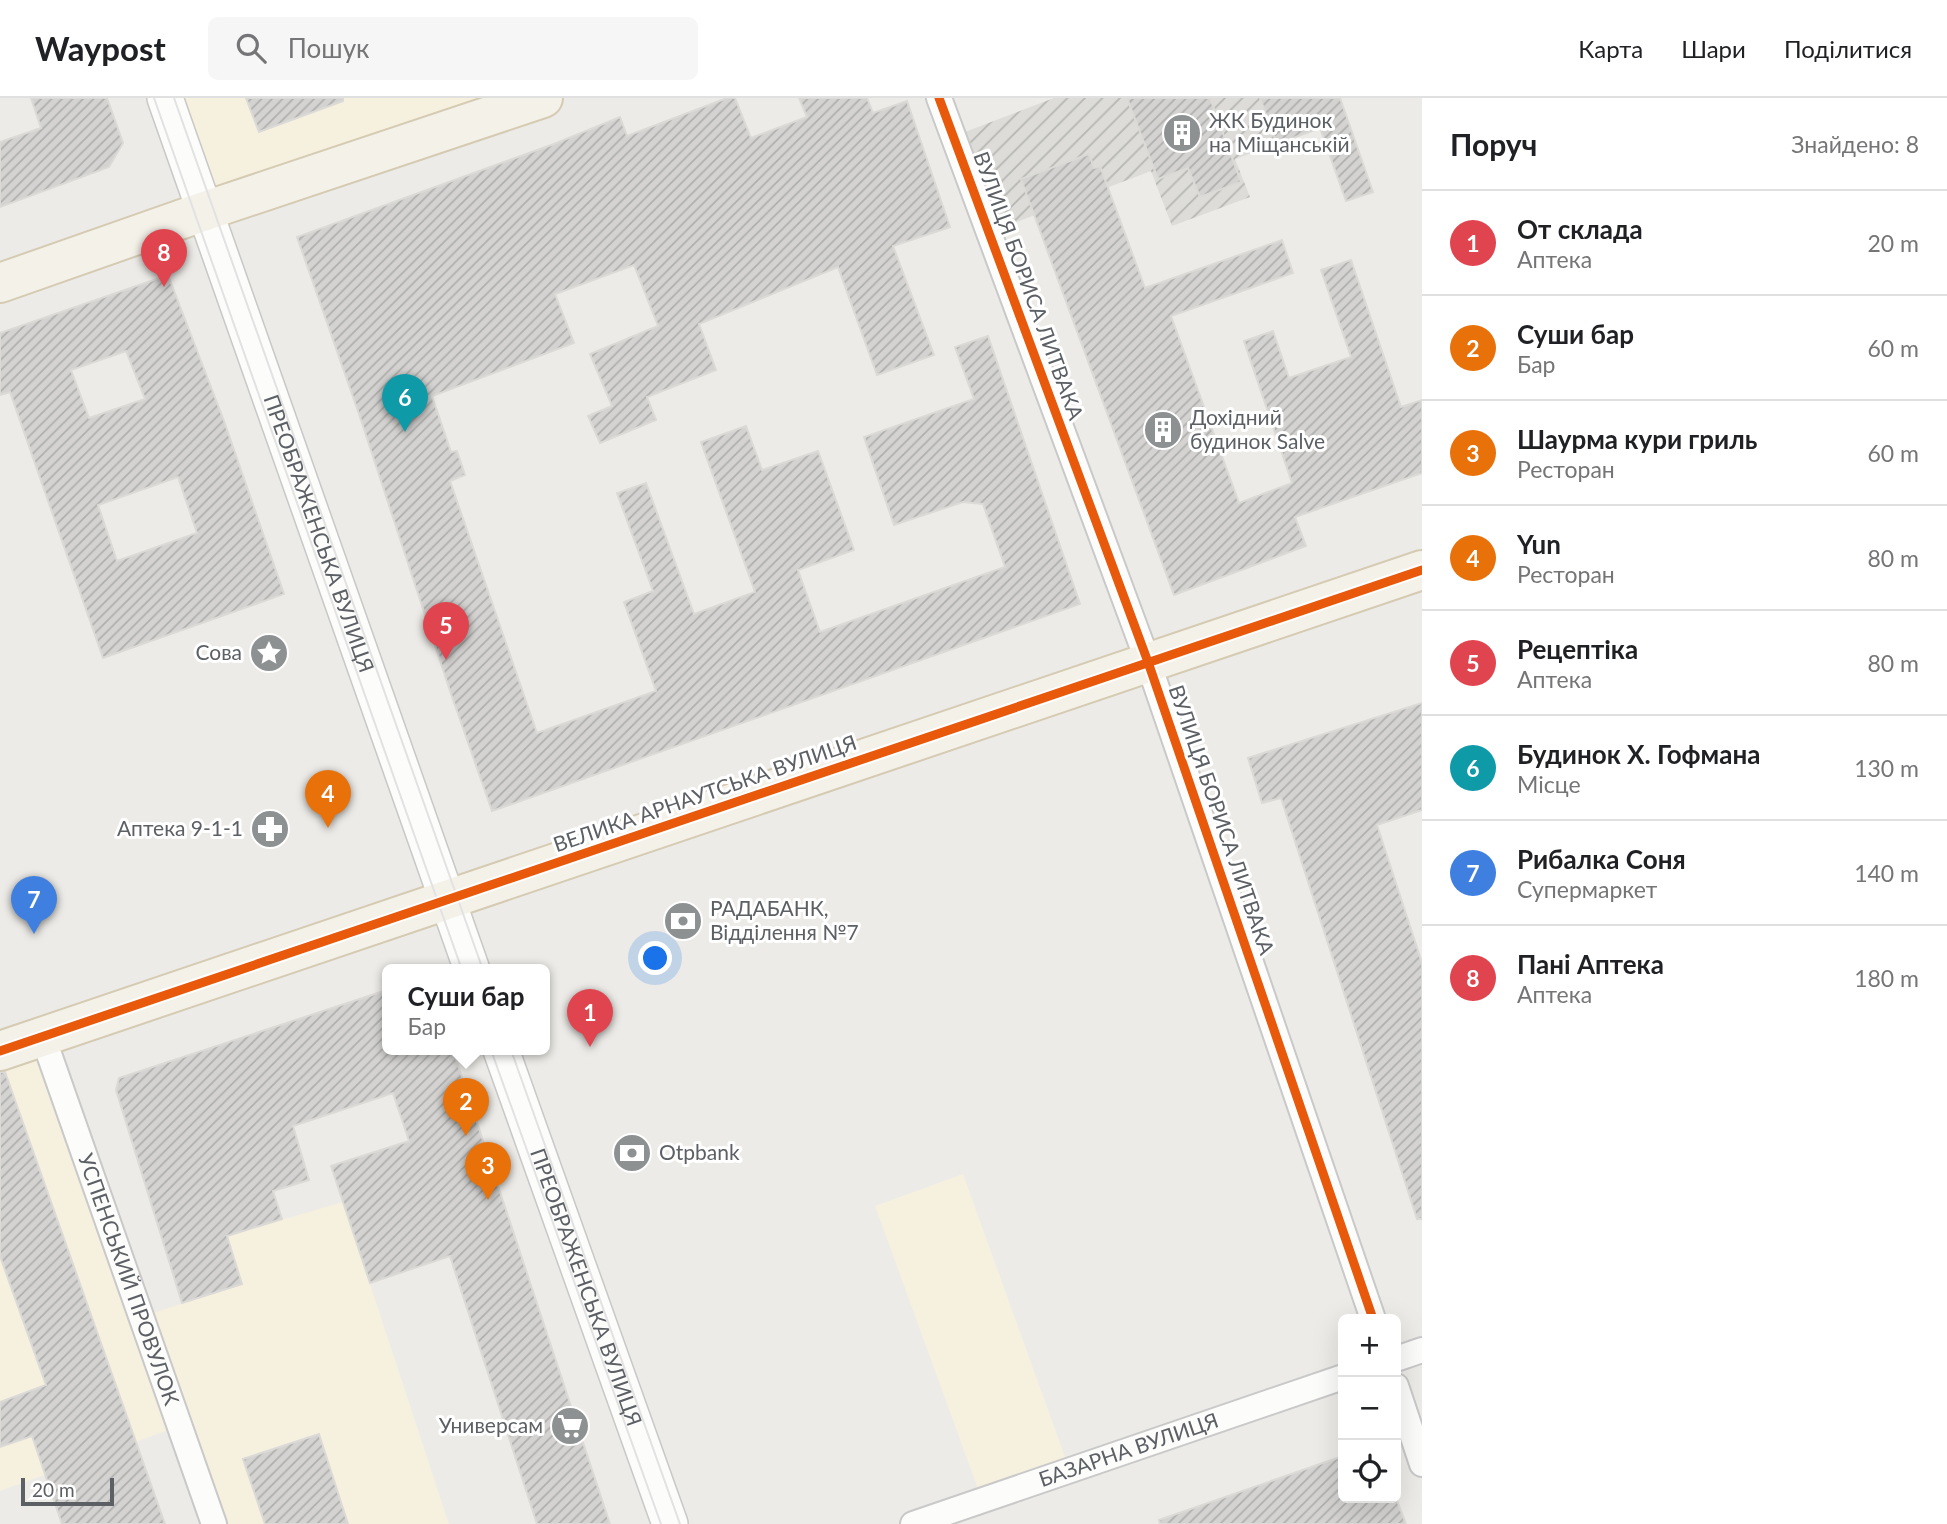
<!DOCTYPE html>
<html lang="uk">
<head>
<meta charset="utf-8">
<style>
	body { margin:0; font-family:Lato,sans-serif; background:#f6f6f6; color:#202124 }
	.controls { position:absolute; right:21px; bottom:21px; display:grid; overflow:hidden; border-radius:10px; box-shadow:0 7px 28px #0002 }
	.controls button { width:63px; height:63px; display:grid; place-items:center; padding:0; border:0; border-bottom:2px solid #e0e0e0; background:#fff; color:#202124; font:35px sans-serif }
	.scale { position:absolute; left:21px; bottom:18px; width:93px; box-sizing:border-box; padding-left:7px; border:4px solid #5c6065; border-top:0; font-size:19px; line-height:24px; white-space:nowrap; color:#5c6065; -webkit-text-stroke:5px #fff; paint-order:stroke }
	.you { position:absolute; left:656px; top:861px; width:24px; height:24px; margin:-18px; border:5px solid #fff; border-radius:50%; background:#1a73e8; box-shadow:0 0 0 10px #1a73e833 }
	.badge { display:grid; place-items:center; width:46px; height:46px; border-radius:50%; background:#db2777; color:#fff; font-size:23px; font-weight:700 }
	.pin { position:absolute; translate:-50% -58px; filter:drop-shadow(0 2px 4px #0008) }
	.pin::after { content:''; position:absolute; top:37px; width:24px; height:21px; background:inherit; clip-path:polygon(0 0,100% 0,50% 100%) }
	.popup { position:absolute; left:382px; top:866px; width:168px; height:91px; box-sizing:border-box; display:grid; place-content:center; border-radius:10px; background:#fff; filter:drop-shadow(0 2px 5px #0005); font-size:23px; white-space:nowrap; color:#757577 }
	.popup b { font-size:26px; color:#202124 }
	.popup::after { content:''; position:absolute; left:50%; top:100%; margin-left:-14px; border:14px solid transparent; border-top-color:#fff }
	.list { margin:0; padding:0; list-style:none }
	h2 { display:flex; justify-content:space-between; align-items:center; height:91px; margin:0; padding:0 28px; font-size:30px }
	h2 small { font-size:23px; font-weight:400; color:#757577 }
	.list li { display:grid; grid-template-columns:46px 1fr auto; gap:21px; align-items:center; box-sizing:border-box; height:105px; padding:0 28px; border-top:2px solid #e0e0e0 }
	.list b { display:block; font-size:26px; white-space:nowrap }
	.list p { margin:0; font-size:23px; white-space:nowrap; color:#757577 }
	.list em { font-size:23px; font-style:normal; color:#757577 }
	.icon { flex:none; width:38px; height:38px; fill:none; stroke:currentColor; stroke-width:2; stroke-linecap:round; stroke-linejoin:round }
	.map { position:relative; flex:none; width:1422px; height:1426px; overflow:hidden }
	header { display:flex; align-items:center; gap:42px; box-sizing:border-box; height:98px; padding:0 35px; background:#fff; border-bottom:2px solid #e0e0e0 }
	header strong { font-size:33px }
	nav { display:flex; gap:38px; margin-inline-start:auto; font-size:24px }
	.search { width:490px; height:63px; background:#f6f6f6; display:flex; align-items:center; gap:18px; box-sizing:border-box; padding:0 24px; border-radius:10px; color:#757577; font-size:26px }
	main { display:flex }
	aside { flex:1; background:#fff }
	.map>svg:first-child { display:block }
	.commercial { fill:#f6f0df }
	.industrial { fill:url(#industrial-furrows) }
	.building { fill:url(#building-hatch); stroke:#dcdad6; stroke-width:2; fill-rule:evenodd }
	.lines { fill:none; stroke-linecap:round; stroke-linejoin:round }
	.street-casing { stroke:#c9c9c9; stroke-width:28 }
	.secondary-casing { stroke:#c7c8c7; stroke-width:38 }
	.primary-casing { stroke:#d5cbb3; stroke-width:42 }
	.street { stroke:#fcfcfb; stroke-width:24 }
	.secondary { stroke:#fcfcfb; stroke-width:35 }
	.primary { stroke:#f3f1e8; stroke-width:38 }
	.tram { stroke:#e3e2e2; stroke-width:2 }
	.cycleway-casing { stroke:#fff; stroke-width:13 }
	.cycleway { stroke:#e8590c; stroke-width:9 }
	.labels { text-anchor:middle; stroke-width:6; stroke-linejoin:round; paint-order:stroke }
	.poi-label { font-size:21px; fill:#5c6065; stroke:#fff; text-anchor:start }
	.street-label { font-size:21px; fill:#5c6065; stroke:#fff }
</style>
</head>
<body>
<header>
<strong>Waypost</strong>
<div class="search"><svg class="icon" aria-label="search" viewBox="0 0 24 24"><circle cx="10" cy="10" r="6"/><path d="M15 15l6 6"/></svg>Пошук</div>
<nav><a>Карта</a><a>Шари</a><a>Поділитися</a></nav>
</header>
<main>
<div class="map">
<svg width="1422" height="1426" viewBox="0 0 1422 1426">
	<defs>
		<pattern id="industrial-furrows" width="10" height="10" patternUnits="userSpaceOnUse" patternTransform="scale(1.75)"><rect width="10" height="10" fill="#dddcd8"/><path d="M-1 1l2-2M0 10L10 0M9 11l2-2" fill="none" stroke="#b6b6b3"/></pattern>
		<pattern id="building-hatch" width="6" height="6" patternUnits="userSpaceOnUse" patternTransform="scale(1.75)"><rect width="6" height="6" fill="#d4d3d1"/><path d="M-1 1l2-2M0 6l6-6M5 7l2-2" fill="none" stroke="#afafad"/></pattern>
	</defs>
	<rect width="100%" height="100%" fill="#ecebe7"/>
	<path class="commercial" d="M171 0H537L207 110Z
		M43 942 177 1329 0 1393V956Z
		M963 1076 1069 1370 981 1399 875 1108Z
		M343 1104 449 1426H220L147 1217 242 1186 227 1138Z"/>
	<path class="industrial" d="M1054 0H1260L1277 46 1235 61 1250 99 1172 128 1151 73 993 133 957 37Z"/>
	<path class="building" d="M31 0H107L123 45 109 69 0 109V44L41 30Z
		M246 0H343V3L259 34Z
		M727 0H735L751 40 807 19 799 0H867L873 15 907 3 950 129 893 148 934 257 877 277 838 169 699 226 716 272 647 299 656 322 600 345 588 318 612 308 590 256 658 228 634 167 555 196 574 245 432 298 451 354 457 353 465 377 450 383 537 635 656 593 624 504 653 493 617 395 646 385 694 516 755 494 701 344 746 328 762 372 818 353 854 452 798 472 820 534 1005 469 983 406 963 404 894 427 864 339 974 301 955 249 988 238 1080 506 492 713 450 593 359 316 297 139 554 46 620 19 627 38Z
		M1127 0H1210L1241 84 1200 99 1188 70 1158 81Z
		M1260 0H1340L1373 94 1346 103 1320 30 1277 46Z
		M1089 56 1094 70 1100 68 1145 190 1282 142 1293 175 1171 218 1239 405 1292 385 1244 243 1273 233 1289 280 1351 259 1321 172 1351 162 1401 309 1422 302V375L1295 419 1306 448 1174 497 1021 81Z
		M168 177 224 323 284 496 103 560 10 294 0 297V235ZM126 253 145 301 89 320 71 272ZM178 379 197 435 117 463 98 407Z
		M1422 605V712L1377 727 1422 865V1121H1417L1281 700 1262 705 1248 660Z
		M387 892V952H453L610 1426H537L450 1158 370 1185 331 1068 409 1043 393 995 293 1028 309 1082 273 1093 282 1121 227 1138 242 1186 182 1205 116 992 119 980Z
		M0 974H5L165 1426H62L32 1338 0 1349V1304L46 1287 0 1158Z
		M319 1336 348 1426H265L243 1361Z
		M1343 1358V1400H1396L1406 1426H1160L1159 1422Z"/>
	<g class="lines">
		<defs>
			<g id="street">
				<path d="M939 0 1148 564 1373 1221"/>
				<path id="s1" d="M43 939 214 1426"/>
				<path d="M1396 1261 1422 1252"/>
				<path d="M1396 1288 1422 1366"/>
				<path id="s2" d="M913 1426 1343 1279"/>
			</g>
			<g id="secondary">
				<path id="s3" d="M165 0 472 872"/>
				<path id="s4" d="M501 952 670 1426"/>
			</g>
			<path id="primary" d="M0 185 205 113 543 0
				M0 953 1422 472"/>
		</defs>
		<use href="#street" class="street-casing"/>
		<use href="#secondary" class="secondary-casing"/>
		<use href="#primary" class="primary-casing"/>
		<use href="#street" class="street"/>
		<use href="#secondary" class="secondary"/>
		<use href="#primary" class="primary"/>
		<path class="tram" d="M154 0 462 872
			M174 0 483 872
			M491 952 661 1426
			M511 952 680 1426"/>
		<defs>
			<path id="cycleway" d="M939 0 1148 564 1373 1221
				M0 953 1422 472"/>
		</defs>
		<use href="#cycleway" class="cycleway-casing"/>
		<use href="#cycleway" class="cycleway"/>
	</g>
	<defs>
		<symbol id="building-disc" viewBox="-11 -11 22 22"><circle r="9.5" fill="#8e9192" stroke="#fff"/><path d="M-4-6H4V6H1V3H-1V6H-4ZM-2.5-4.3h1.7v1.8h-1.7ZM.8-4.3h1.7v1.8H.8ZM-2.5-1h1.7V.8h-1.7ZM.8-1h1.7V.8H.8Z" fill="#fff"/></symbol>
		<symbol id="sight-disc" viewBox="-11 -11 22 22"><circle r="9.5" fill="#8e9192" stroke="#fff"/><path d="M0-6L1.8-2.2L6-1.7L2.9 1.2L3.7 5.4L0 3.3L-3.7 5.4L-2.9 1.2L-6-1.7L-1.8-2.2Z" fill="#fff"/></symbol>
		<symbol id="pharmacy-disc" viewBox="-11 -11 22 22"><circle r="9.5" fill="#8e9192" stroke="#fff"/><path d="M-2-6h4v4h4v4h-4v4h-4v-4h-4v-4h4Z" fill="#fff"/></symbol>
		<symbol id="bank-disc" viewBox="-11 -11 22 22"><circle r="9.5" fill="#8e9192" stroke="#fff"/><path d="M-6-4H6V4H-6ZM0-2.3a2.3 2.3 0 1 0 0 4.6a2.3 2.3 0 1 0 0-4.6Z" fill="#fff"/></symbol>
		<symbol id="supermarket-disc" viewBox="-11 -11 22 22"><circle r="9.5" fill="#8e9192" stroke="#fff"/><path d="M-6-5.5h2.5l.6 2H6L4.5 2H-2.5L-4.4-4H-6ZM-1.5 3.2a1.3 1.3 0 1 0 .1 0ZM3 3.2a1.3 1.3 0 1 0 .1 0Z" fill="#fff"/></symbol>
	</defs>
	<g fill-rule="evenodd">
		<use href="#building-disc" x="1160" y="13" width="44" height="44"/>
		<use href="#building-disc" x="1141" y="310" width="44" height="44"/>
		<use href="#sight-disc" x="247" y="533" width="44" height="44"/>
		<use href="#pharmacy-disc" x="248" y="709" width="44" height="44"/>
		<use href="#bank-disc" x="661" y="801" width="44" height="44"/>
		<use href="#bank-disc" x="610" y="1033" width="44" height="44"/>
		<use href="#supermarket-disc" x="548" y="1306" width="44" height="44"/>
	</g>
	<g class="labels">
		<g class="poi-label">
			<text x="1209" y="30">ЖК Будинок<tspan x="1209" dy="24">на Міщанській</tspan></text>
			<text x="1190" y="327">Дохідний<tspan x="1190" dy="24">будинок Salve</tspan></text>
			<text x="242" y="562" text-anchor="end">Сова</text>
			<text x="243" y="738" text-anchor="end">Аптека 9-1-1</text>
			<text x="710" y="818">РАДАБАНК,<tspan x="710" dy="24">Відділення №7</tspan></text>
			<text x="659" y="1062">Otpbank</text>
			<text x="543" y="1335" text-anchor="end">Универсам</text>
		</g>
		<g class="street-label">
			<text transform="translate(1028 188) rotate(70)" y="7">ВУЛИЦЯ БОРИСА ЛИТВАКА</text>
			<text dy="7" stroke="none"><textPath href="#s3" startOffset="462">ПРЕОБРАЖЕНСЬКА ВУЛИЦЯ</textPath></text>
			<text transform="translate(705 696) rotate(-19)" y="7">ВЕЛИКА АРНАУТСЬКА ВУЛИЦЯ</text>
			<text transform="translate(1221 722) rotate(71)" y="7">ВУЛИЦЯ БОРИСА ЛИТВАКА</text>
			<text dy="7" stroke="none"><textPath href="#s1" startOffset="257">УСПЕНСЬКИЙ ПРОВУЛОК</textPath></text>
			<text dy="7" stroke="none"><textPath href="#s4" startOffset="252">ПРЕОБРАЖЕНСЬКА ВУЛИЦЯ</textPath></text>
			<text dy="7" stroke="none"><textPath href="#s2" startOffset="228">БАЗАРНА ВУЛИЦЯ</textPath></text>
		</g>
	</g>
</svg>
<div class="controls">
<button>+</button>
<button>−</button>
<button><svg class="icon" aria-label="locate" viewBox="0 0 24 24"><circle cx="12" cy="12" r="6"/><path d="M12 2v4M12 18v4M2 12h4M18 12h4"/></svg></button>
</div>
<div class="scale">20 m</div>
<div class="you"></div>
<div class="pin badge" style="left:590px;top:949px;background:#e0444e">1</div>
<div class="pin badge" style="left:466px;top:1038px;background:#e8710a">2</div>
<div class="popup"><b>Суши бар</b>Бар</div>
<div class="pin badge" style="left:488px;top:1102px;background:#e8710a">3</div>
<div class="pin badge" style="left:328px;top:730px;background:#e8710a">4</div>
<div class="pin badge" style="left:446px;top:562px;background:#e0444e">5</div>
<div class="pin badge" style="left:405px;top:334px;background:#0f9aa8">6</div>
<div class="pin badge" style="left:34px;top:836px;background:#3f7fe0">7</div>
<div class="pin badge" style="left:164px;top:189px;background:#e0444e">8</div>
</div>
<aside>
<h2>Поруч<small>Знайдено: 8</small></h2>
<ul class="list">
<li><span class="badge" style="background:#e0444e">1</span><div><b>От склада</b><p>Аптека</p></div><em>20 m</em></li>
<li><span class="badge" style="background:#e8710a">2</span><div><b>Суши бар</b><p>Бар</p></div><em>60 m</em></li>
<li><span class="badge" style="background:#e8710a">3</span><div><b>Шаурма кури гриль</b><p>Ресторан</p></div><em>60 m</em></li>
<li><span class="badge" style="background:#e8710a">4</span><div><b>Yun</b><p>Ресторан</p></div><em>80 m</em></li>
<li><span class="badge" style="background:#e0444e">5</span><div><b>Рецептіка</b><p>Аптека</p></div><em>80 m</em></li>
<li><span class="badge" style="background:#0f9aa8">6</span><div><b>Будинок Х. Гофмана</b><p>Місце</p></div><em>130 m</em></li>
<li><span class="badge" style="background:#3f7fe0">7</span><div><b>Рибалка Соня</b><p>Супермаркет</p></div><em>140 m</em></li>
<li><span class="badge" style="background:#e0444e">8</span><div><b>Панi Аптека</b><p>Аптека</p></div><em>180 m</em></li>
</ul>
</aside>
</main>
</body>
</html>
